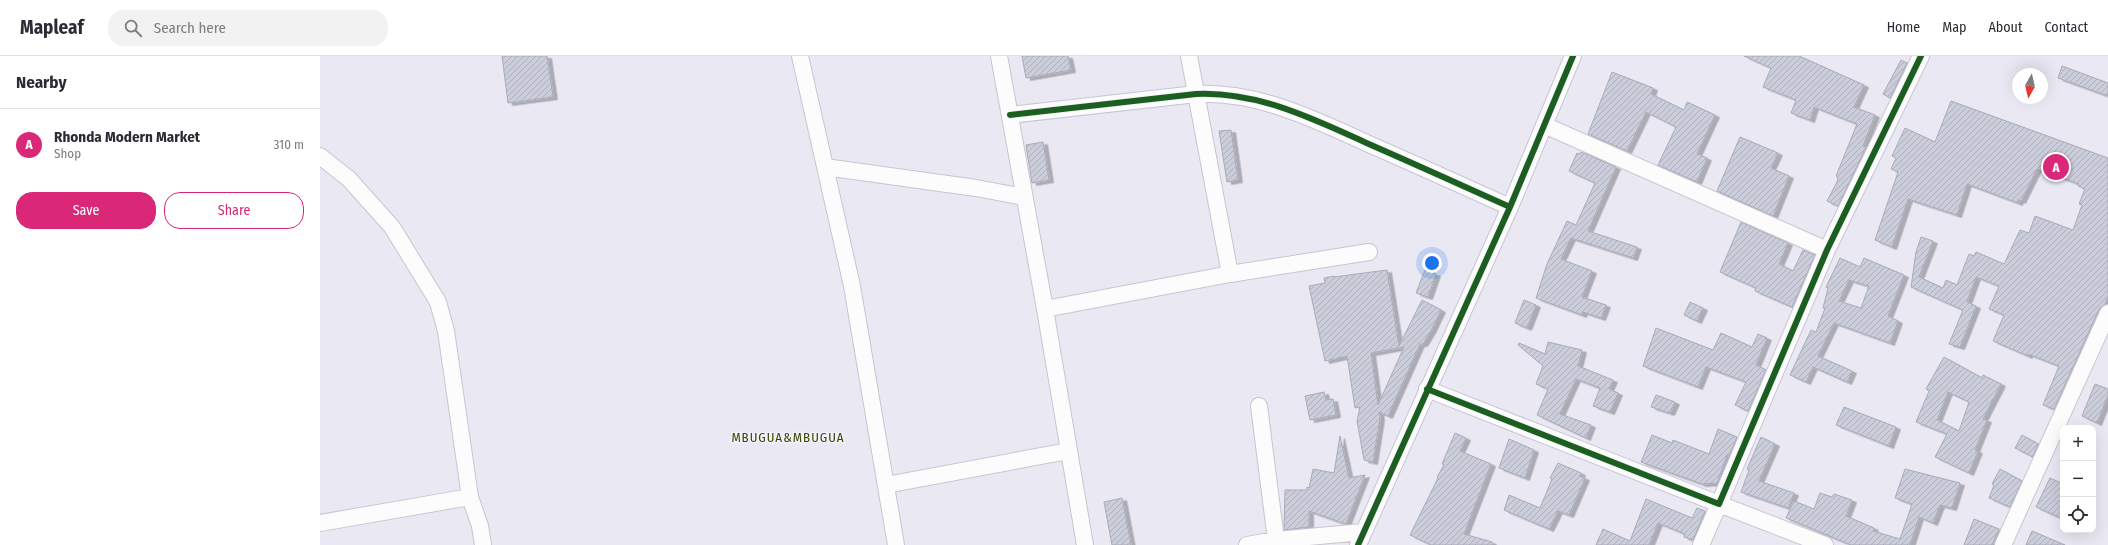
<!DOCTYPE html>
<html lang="en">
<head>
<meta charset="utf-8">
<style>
	body { margin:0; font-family:"Fira Sans Condensed",sans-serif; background:#f2f2f3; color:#2b2b33 }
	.controls { position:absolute; right:12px; bottom:12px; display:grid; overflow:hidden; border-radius:8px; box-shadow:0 4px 16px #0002 }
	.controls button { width:36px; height:36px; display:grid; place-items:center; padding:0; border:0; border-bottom:1px solid #e1e1e2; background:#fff; color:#2b2b33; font:20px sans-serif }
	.compass { position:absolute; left:1692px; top:12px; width:36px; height:36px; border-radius:50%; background:#fff; box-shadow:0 4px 16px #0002; rotate:188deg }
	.you { position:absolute; left:1112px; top:207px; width:14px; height:14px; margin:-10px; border:3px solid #fff; border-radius:50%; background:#1a73e8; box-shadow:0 0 0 6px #1a73e833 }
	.badge { display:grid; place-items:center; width:26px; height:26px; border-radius:50%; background:#db2777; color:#fff; font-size:13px; font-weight:700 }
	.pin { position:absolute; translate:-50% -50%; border:2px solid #fff; box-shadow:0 1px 4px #0006 }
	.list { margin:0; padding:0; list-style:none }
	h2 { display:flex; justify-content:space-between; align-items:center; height:52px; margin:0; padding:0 16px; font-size:17px }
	h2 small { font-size:13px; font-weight:400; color:#7c7c81 }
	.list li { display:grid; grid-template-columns:26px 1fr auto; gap:12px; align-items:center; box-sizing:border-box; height:72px; padding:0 16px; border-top:1px solid #e1e1e2 }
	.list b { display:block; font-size:15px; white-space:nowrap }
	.list p { margin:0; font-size:13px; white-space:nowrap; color:#7c7c81 }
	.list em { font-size:13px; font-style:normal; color:#7c7c81 }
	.actions { display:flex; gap:8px; padding:12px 16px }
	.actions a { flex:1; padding:9px 0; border:1px solid #db2777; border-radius:16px; text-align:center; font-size:14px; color:#db2777 }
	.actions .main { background:#db2777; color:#fff }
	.icon { flex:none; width:22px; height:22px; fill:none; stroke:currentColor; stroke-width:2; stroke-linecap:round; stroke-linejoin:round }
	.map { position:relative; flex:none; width:1788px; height:489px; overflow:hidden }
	header { display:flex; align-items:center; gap:24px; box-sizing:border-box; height:56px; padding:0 20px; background:#fff; border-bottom:1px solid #e1e1e2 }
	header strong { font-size:19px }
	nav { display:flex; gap:22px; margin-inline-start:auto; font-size:14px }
	.search { width:280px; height:36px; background:#f2f2f3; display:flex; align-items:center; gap:10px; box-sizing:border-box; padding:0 14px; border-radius:16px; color:#7c7c81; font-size:15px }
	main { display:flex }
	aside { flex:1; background:#fff }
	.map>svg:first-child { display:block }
	.building { fill:url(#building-hatch); stroke:#a9aab8; fill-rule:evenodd; filter:url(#shadow) }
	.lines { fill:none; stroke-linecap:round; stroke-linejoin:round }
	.street-casing { stroke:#c8c5d3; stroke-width:18 }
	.street { stroke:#fcfcfd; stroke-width:16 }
	.cycleway-casing { stroke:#f3f2fc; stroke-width:8 }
	.cycleway { stroke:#1b5e20; stroke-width:6 }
	.labels { text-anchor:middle; stroke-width:3; stroke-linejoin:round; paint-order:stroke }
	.quarter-label { font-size:13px; letter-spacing:1px; fill:#404303; stroke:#f3f2fc }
</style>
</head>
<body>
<header>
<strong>Mapleaf</strong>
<div class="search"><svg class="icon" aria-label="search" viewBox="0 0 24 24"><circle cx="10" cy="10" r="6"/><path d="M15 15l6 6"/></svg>Search here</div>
<nav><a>Home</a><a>Map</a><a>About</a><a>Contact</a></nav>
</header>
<main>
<aside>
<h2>Nearby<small></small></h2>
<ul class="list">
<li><span class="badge">A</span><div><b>Rhonda Modern Market</b><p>Shop</p></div><em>310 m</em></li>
</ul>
<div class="actions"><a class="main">Save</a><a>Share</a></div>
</aside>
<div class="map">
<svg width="1788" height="489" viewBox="0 0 1788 489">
	<defs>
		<pattern id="building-hatch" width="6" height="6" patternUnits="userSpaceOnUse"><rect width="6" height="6" fill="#cccddb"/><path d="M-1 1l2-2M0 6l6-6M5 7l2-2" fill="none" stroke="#afb0bc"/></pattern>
		<filter id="shadow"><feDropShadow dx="4.5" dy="2.5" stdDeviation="0" flood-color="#0004"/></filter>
	</defs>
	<rect width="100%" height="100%" fill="#eae8f3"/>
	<path class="building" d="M182 0H227L233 41 188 47Z
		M702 0H748L751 14 706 22Z
		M1424 0H1479L1544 29 1534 51 1555 59 1543 90 1546 91 1518 150 1507 145 1517 126 1518 121 1516 120 1537 68 1494 51 1490 64 1471 57 1476 44 1443 31 1451 12Z
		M1581 4 1587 7 1570 42 1563 38Z
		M1742 10 1788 27V40L1738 22Z
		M1292 16 1333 32 1331 38 1364 54 1367 46 1395 59 1377 98 1387 102 1377 126 1338 109 1356 71 1326 56 1307 95 1268 78Z
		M1631 45 1788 102V241L1785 248 1779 253 1734 353 1723 349 1739 310 1708 298V300L1673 285 1684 259 1669 253 1679 230 1656 221 1647 246 1656 250 1640 291 1629 288 1643 254 1591 231 1596 196 1601 181 1613 185 1599 221 1623 232 1626 224 1637 229 1649 198 1654 200 1656 196 1684 208 1700 174 1709 177 1715 160 1753 174 1762 149 1759 148 1765 133 1758 130 1759 128 1717 113 1701 145 1699 144 1698 147 1647 128 1637 159 1588 143 1572 191 1555 184 1578 116 1571 113 1576 102 1572 100 1585 72 1615 86Z
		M911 74 918 124 907 126 899 75Z
		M1420 81 1458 97 1451 112 1469 120 1453 160 1397 135Z
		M723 86 729 124 712 127 706 89Z
		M1261 96 1296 111 1268 175 1317 191 1313 202 1251 182 1241 203 1272 215 1262 241 1286 249 1281 262 1263 256 1262 259 1216 242 1227 208 1247 165 1256 169 1275 127 1249 115 1257 97 1260 98Z
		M1421 166 1468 187 1459 208 1473 215 1483 194 1495 199 1472 251 1435 235 1436 232 1400 216Z
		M1520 202 1540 211 1544 202 1584 219 1568 260 1578 265 1570 287 1514 267 1498 300 1532 315 1527 326 1493 311 1486 326 1470 319 1491 274 1496 276 1505 252H1503L1508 232 1506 231ZM1529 224 1549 230 1541 252 1519 245Z
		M1067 214 1079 290 1102 244 1121 254 1111 275 1103 288H1100L1068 360 1059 356 1060 362 1053 406 1044 404 1037 365 1040 351 1035 352 1027 300 1005 305 989 230 1005 227 1004 222 1014 220V221ZM1084 291 1058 349 1051 297Z
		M1105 214 1116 218 1108 241 1096 237Z
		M1204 244 1216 249 1207 272 1195 267Z
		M1370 246 1383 252 1377 265 1364 259Z
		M1336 272 1393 294 1401 277 1432 291 1438 278 1447 282 1436 309 1446 314 1428 355 1415 349 1426 326 1386 311 1378 331 1323 310Z
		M1228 286 1262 294 1258 310 1293 324 1289 333 1298 337 1290 356 1273 350 1280 332 1256 323 1240 358 1271 369 1266 382 1217 359 1228 333 1216 328 1223 310 1198 289 1199 287 1225 298Z
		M1624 301 1662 322 1663 319 1681 328 1663 363 1667 364 1655 394 1658 395 1649 417 1615 401 1627 378 1596 366 1609 335 1606 333ZM1628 336 1649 346 1639 375 1617 364Z
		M1775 328 1788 333V339L1777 367 1762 360Z
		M1004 336 1006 344 1013 343 1016 359 990 364 985 340Z
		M1336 339 1355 346 1350 357 1331 351Z
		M1524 351 1576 371 1569 390 1516 369Z
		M1398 373 1417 381 1409 400 1407 399 1397 427 1382 428 1321 406 1332 379 1352 387 1353 384 1389 398Z
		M1135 377 1146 382 1140 395 1171 408 1144 478 1172 486V489H1111L1090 479 1118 422 1117 421 1124 409 1122 408Z
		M1702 379 1718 388 1713 401 1695 392Z
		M1020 380 1029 422 1045 419 1026 468 989 455V471L964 474 965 434H986L987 431 989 432 993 413 1014 417Z
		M1441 381 1455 388 1439 425 1474 437 1468 452 1421 436 1429 414 1427 413Z
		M1189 383 1214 394 1205 422 1179 412Z
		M1238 407 1261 417 1260 420 1265 422 1249 459 1238 455 1229 473 1184 454 1189 439 1220 452 1232 423 1230 422Z
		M1585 413 1640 427 1632 452 1620 449 1613 467 1599 461 1590 489H1531L1466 462 1474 445 1494 453 1500 437 1512 441 1514 438 1532 444 1526 460 1554 472 1553 475 1580 483 1592 448 1575 442Z
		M1680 413 1702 425 1690 451 1669 442 1674 429 1672 428Z
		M1730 422 1743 428V463L1716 451Z
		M802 442 811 489H792L784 446Z
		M1326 443 1372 462 1377 452 1385 455 1373 484 1364 481 1365 478 1338 467 1329 489H1276L1283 473 1310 485Z
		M1654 463 1679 473 1672 489H1644Z
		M1712 475 1745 489H1706Z"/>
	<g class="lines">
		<defs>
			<path id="street" d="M480 0 532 230 576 489
				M679 0 725 253 765 489
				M690 59 876 38C938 35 996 64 1051 89 1097 109 1143 130 1190 151
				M1224 69 1507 194
				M0 100 29 123 72 171 118 246 126 275 150 441 160 470 163 489
				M505 111 656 132 704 141
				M910 218 1049 196
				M725 253 910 218 869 0
				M1107 333 1399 448 1507 194 1601 0
				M939 350 956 484
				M566 429 748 395
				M0 467 150 441
				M927 489 956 484 1043 476
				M1038 489 1190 151 1253 0
				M1381 489 1399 448 1505 489
				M1683 489 1788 257"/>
		</defs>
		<use href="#street" class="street-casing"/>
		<use href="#street" class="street"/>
		<defs>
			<path id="cycleway" d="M690 59 876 38C938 35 996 64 1051 89 1097 109 1143 130 1190 151
				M1107 333 1399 448 1507 194 1601 0
				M1038 489 1190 151 1253 0"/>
		</defs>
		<use href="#cycleway" class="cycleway-casing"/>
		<use href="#cycleway" class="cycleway"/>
	</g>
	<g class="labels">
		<g class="quarter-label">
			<text x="468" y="386">MBUGUA&amp;MBUGUA</text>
		</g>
	</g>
</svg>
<div class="controls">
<button>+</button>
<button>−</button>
<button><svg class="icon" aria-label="locate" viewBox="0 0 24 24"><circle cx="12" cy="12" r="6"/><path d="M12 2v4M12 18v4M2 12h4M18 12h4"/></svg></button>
</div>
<svg class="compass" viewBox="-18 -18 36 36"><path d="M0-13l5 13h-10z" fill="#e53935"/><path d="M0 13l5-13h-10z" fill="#7c7c81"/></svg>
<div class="you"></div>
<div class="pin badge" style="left:1736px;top:111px">A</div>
</div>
</main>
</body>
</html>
